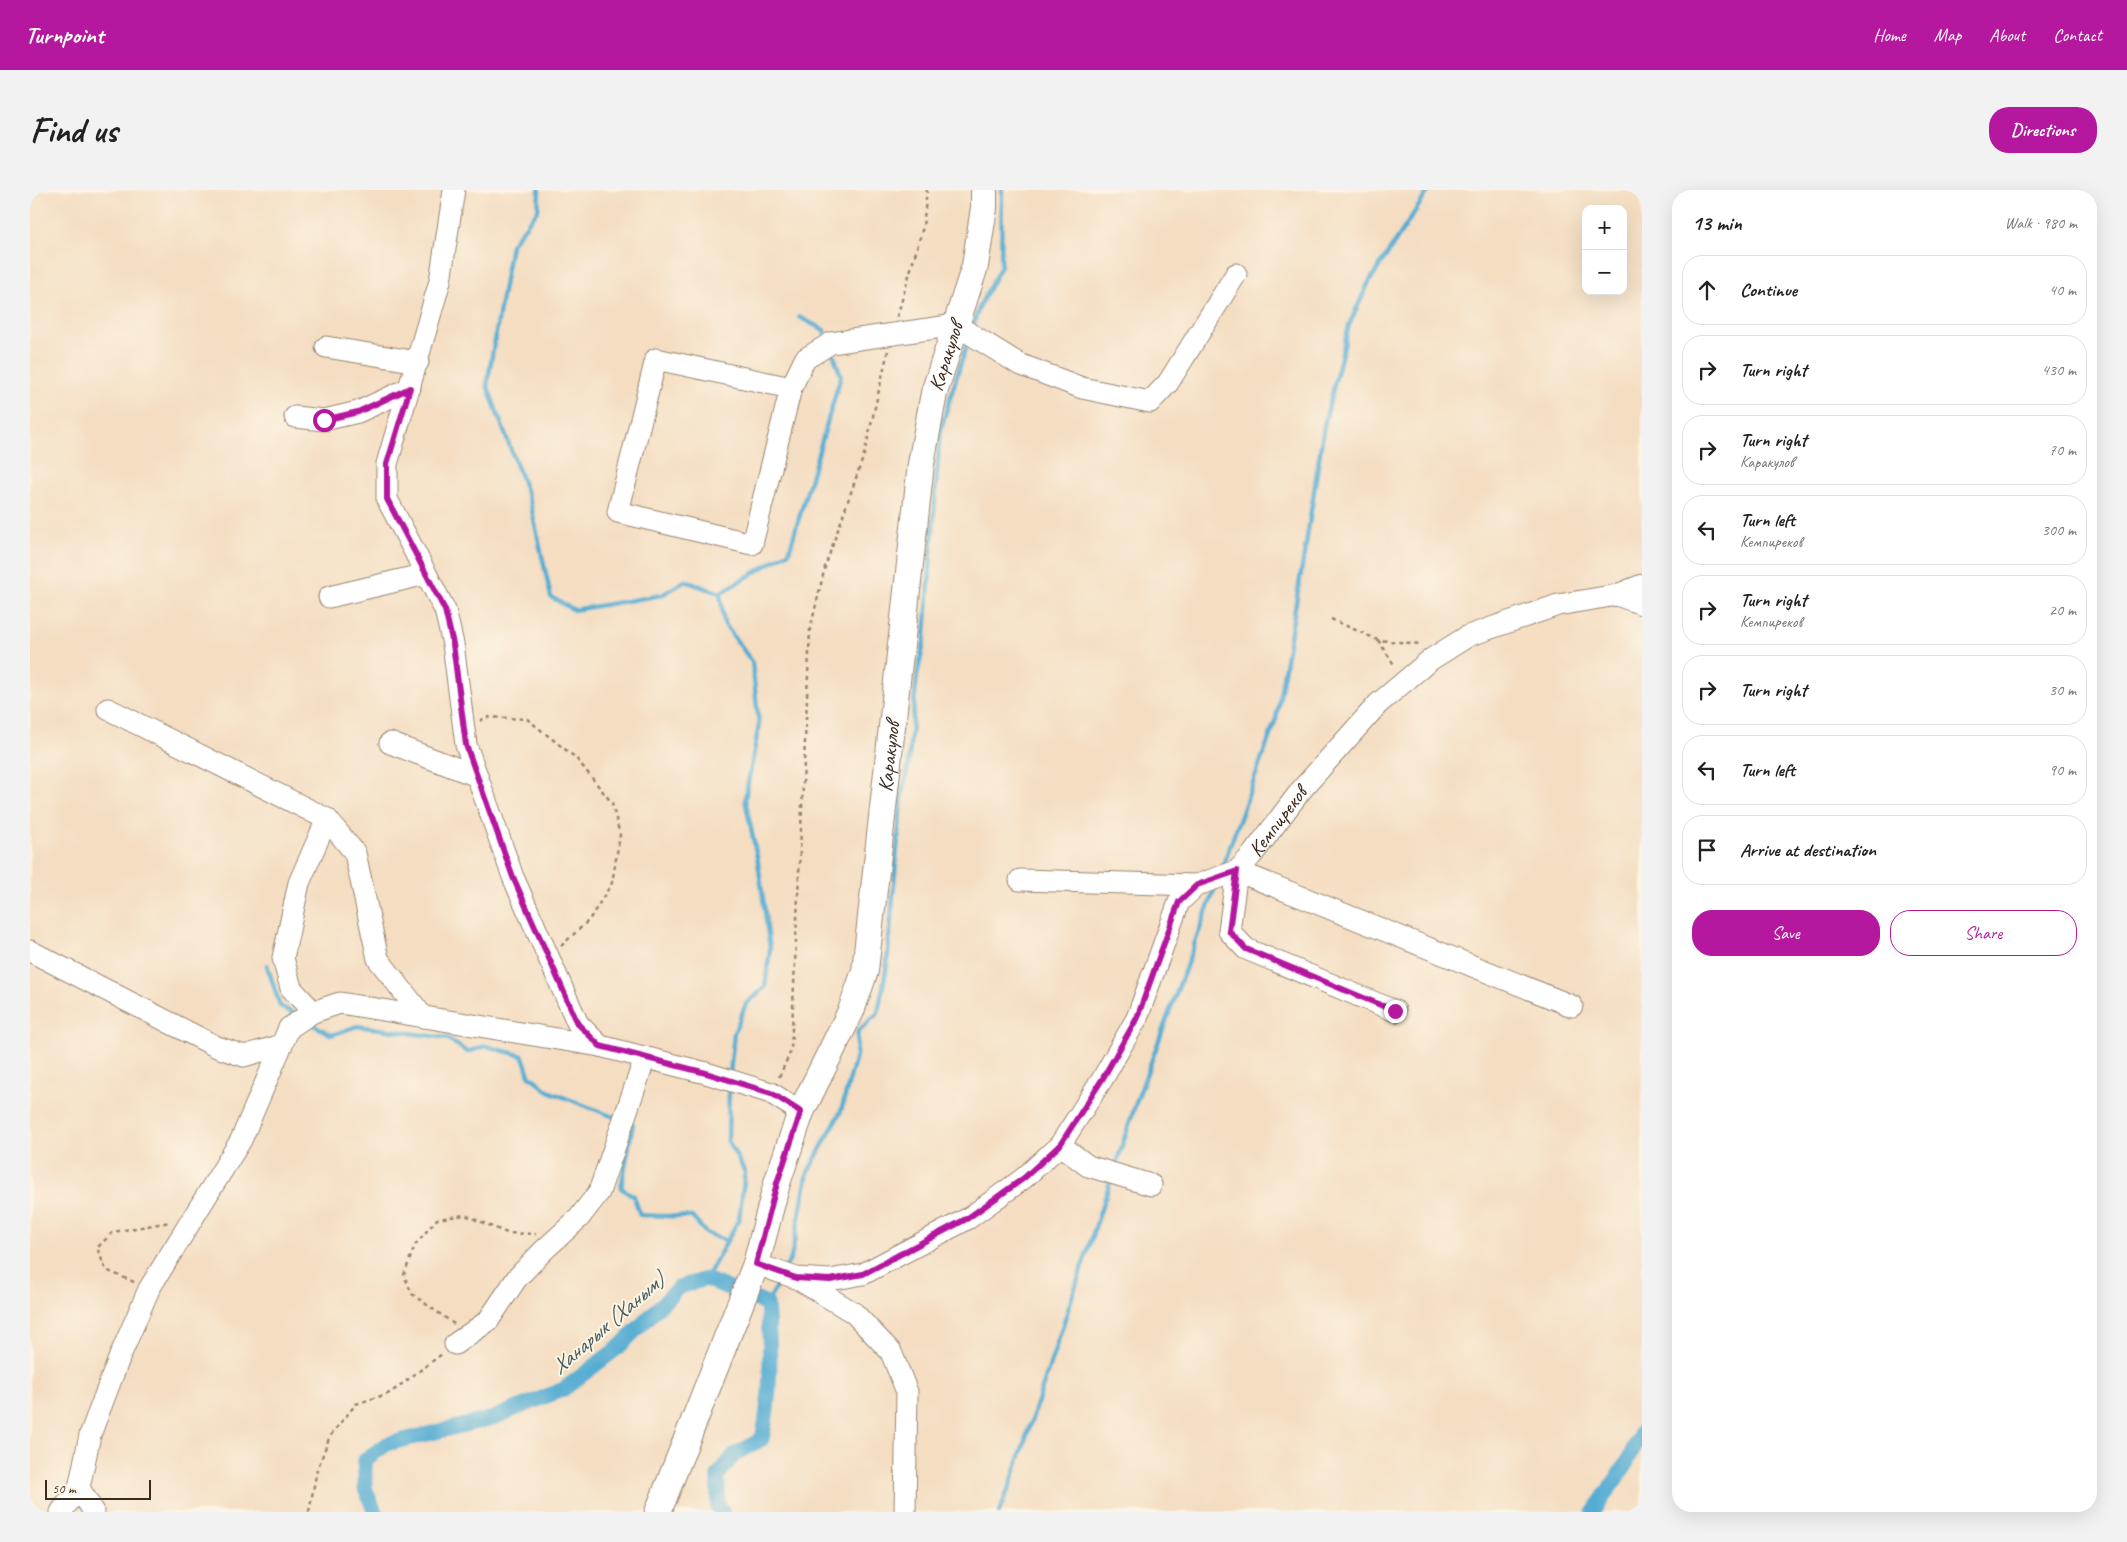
<!DOCTYPE html>
<html lang="en">
<head>
<meta charset="utf-8">
<style>
	body { margin:0; font-family:Caveat,sans-serif; background:#f2f2f2; color:#222 }
	.controls { position:absolute; right:15px; top:15px; display:grid; overflow:hidden; border-radius:10px; box-shadow:0 5px 20px #0002 }
	.controls button { width:45px; height:45px; display:grid; place-items:center; padding:0; border:0; border-bottom:1px solid #e0e0e0; background:#fff; color:#222; font:25px sans-serif }
	.scale { position:absolute; left:15px; bottom:12px; width:106px; box-sizing:border-box; padding-left:5px; border:2px solid #3b2a1e; border-top:0; font-size:14px; line-height:18px; white-space:nowrap; color:#3b2a1e; -webkit-text-stroke:4px #fcf5e5; paint-order:stroke }
	.stop { position:absolute; width:15px; height:15px; margin:-11px; border:4px solid #b5179e; border-radius:50%; background:#fff }
	.stop.end { background:#b5179e; border-color:#fff; box-shadow:0 1px 5px #0008 }
	.list { margin:0; padding:0; list-style:none }
	h2 { display:flex; justify-content:space-between; align-items:center; height:65px; margin:0; padding:0 20px; font-size:21px }
	h2 small { font-size:16px; font-weight:400; color:#767676 }
	.list li { display:grid; grid-template-columns:32px 1fr auto; gap:15px; align-items:center; box-sizing:border-box; height:70px; margin:0 10px 10px; padding:0 10px; border:1px solid #e0e0e0; border-radius:20px }
	.list b { display:block; font-size:19px; white-space:nowrap }
	.list p { margin:0; font-size:16px; white-space:nowrap; color:#767676 }
	.list em { font-size:16px; font-style:normal; color:#767676 }
	.actions { display:flex; gap:10px; padding:15px 20px }
	.actions a { flex:1; padding:11px 0; border:1px solid #b5179e; border-radius:20px; text-align:center; font-size:18px; color:#b5179e }
	.actions .main { background:#b5179e; color:#fff }
	.icon { flex:none; width:28px; height:28px; fill:none; stroke:currentColor; stroke-width:2; stroke-linecap:round; stroke-linejoin:round }
	.map { position:relative; flex:none; width:1612px; height:1322px; overflow:hidden; border-radius:20px }
	header { display:flex; align-items:center; gap:30px; box-sizing:border-box; height:70px; padding:0 25px; background:#b5179e; color:#fff }
	header strong { font-size:24px }
	nav { display:flex; gap:28px; margin-inline-start:auto; font-size:18px }
	.intro { display:flex; align-items:center; justify-content:space-between; box-sizing:border-box; height:120px; padding:0 30px }
	h1 { margin:0; font-size:35px }
	.button { padding:12px 22px; border-radius:20px; background:#b5179e; color:#fff; font-size:18px; font-weight:700 }
	main { display:flex; gap:30px; padding:0 30px }
	aside { flex:1; background:#fff; border-radius:20px; box-shadow:0 5px 20px #0002 }
	.map>svg:first-child { display:block }
	.lines { fill:none; stroke-linecap:round; stroke-linejoin:round }
	.stream { stroke:#56add3; stroke-width:4.5 }
	.canal { stroke:#56add3; stroke-width:15 }
	.minor-casing { stroke:#988470; stroke-width:23 }
	.major-casing { stroke:#988470; stroke-width:28 }
	.path { stroke:#988470; stroke-width:2.5; stroke-dasharray:4 4; stroke-linecap:butt }
	.minor { stroke:#fff; stroke-width:21 }
	.major { stroke:#fff; stroke-width:26 }
	.route { stroke:#b5179e; stroke-width:6 }
	.labels { text-anchor:middle; stroke-width:4; stroke-linejoin:round; paint-order:stroke }
	.street-label { font-size:21px; fill:#3b2a1e; stroke:#fcf5e5 }
	.water-label { font-size:22px; font-style:italic; fill:#44585d; stroke:#fcf5e5 }
</style>
</head>
<body>
<header>
<strong>Turnpoint</strong>
<nav><a>Home</a><a>Map</a><a>About</a><a>Contact</a></nav>
</header>
<div class="intro"><h1>Find us</h1><a class="button">Directions</a></div>
<main>
<div class="map">
<svg width="1612" height="1322" viewBox="0 0 1612 1322">
	<rect width="100%" height="100%" fill="#fcf5e5"/>
	<filter id="ink" filterUnits="userSpaceOnUse"><feTurbulence type="fractalNoise" baseFrequency=".02" numOctaves="2"/><feDisplacementMap in="SourceGraphic" scale="10" xChannelSelector="R" yChannelSelector="G"/><feConvolveMatrix kernelMatrix="1 2 1 2 8 2 1 2 1" color-interpolation-filters="sRGB"/></filter>
	<filter id="wash" filterUnits="userSpaceOnUse"><feTurbulence type="fractalNoise" baseFrequency=".0096" numOctaves="4" result="noise"/><feDisplacementMap in="SourceGraphic" scale="20" xChannelSelector="R" yChannelSelector="G"/><feGaussianBlur stdDeviation="1.12" result="paint"/><feColorMatrix in="noise" values="0 0 0 0 0 0 0 0 0 0 0 0 0 0 0 0 0 1.4 0 .05"/><feComposite in="paint" operator="in"/></filter>
	<g filter="url(#wash)">
		<rect width="100%" height="100%" fill="#f4ddc1"/>
		<g class="lines">
			<path class="stream" d="M509 0 508 20 481 55 457 195 500 311 521 407 544 420 632 405 655 391 690 403
				M769 127 794 140 797 148
				M942 138 950 115 971 76 972 0
				M1192 678 1246 529 1276 354 1294 236 1319 135 1339 92 1399 0
				M237 775 250 816 267 825
				M278 832 302 845 327 836 417 848 437 862 456 856 493 866 499 885 518 901 589 929
				M700 884 704 843 716 814 735 797 740 759 728 672 715 609 729 535 722 472 694 433 690 403 759 362 811 186 802 160
				M601 933 603 934 591 998 604 1006 610 1025 662 1027 676 1043 697 1051
				M1085 977 1107 910 1186 695
				M756 1077 761 1068 778 982 811 921 826 866 828 841 848 823 857 775 872 603 878 577 887 486 895 447 910 241 938 150
				M676 1089 709 1029 715 982 698 951 699 896
				M737 1114 750 1089
				M969 1322 981 1293 1081 989"/>
			<path class="canal" d="M345 1322 335 1298V1270L357 1254 463 1228 534 1199 589 1157 649 1097 676 1089 737 1114C741 1160 742 1204 732 1249L705 1264 688 1285V1318L693 1322
				M1563 1322 1595 1276 1612 1241"/>
		</g>
	</g>
	<g filter="url(#ink)">
		<g class="lines">
			<defs>
				<g id="minor">
					<path d="M424 0 410 91 357 274V309L415 420 423 454 436 555 483 687 548 834 570 856"/>
					<path d="M296 157 388 172"/>
					<path d="M761 198 626 169 588 322 722 354 761 198 775 169 801 153 926 135 989 174 1052 198 1120 212 1138 193 1206 84"/>
					<path d="M265 227 294 230 328 222 380 198"/>
					<path d="M1587 405 1612 414"/>
					<path d="M299 407 396 384"/>
					<path d="M78 519 297 629 269 693 253 768 261 798 283 822"/>
					<path d="M360 553 447 586"/>
					<path d="M297 629 325 663 348 769 393 827"/>
					<path d="M990 690 1167 695"/>
					<path d="M0 761 187 857 214 866 252 855"/>
					<path d="M1365 821 1216 759 1199 741 1207 681 1542 816"/>
					<path d="M1030 955 1058 976 1121 995"/>
					<path id="s1" d="M726 1074 766 1088 800 1090 833 1084 939 1028 994 988 1030 955 1073 888 1107 828 1149 712 1167 695 1207 681 1222 665 1272 599 1348 514 1400 470 1438 446 1528 415 1587 405 1612 395"/>
					<path d="M768 1089 824 1123 861 1162 877 1202 875 1322"/>
					<path d="M425 1154 458 1131 487 1088 513 1061 549 1028 569 1002 615 868"/>
					<path d="M49 1298 64 1322"/>
					<path d="M31 1322 49 1298 60 1245 90 1166 119 1099 211 950 259 838 283 822 310 813 570 856 676 883 741 903 771 922"/>
				</g>
				<g id="major">
					<path id="s2" d="M628 1322 726 1074 747 993 771 922 821 821 835 781 891 274 904 203 945 76 954 18V0"/>
				</g>
			</defs>
			<use href="#minor" class="minor-casing"/>
			<use href="#major" class="major-casing"/>
			<path class="path" d="M867 127 893 37 897 0
				M1301 429 1348 450 1390 454
				M1348 450 1365 476
				M450 531 456 527 497 529 546 568 582 613 590 645 582 693 559 730 531 756
				M749 887 761 861 780 440 795 377 834 265 858 161
				M104 1092 76 1080 67 1058 83 1042 140 1032
				M424 1134 382 1104 374 1085 385 1055 407 1029 435 1025 477 1043 506 1044
				M279 1322 287 1280 300 1246 326 1214 360 1203 412 1164"/>
			<use href="#minor" class="minor"/>
			<use href="#major" class="major"/>
		</g>
	</g>
	<g class="lines" filter="url(#ink)">
		<path class="route" d="M294 230 328 222 380 198 357 274V309L415 420 423 454 436 555 483 687 548 834 570 856 676 883 741 903 771 922 747 993 726 1074 766 1088 800 1090 833 1084 938 1028 994 988 1030 955 1073 888 1107 828 1149 712 1167 695 1207 681 1199 741 1216 759 1365 821"/>
	</g>
	<g class="labels">
		<g class="street-label">
			<text dy="7" stroke="none"><textPath href="#s2" startOffset="1201">Каракулов</textPath></text>
			<text dy="7" stroke="none"><textPath href="#s2" startOffset="796">Каракулов</textPath></text>
			<text dy="7" stroke="none"><textPath href="#s1" startOffset="750">Кемпиреков</textPath></text>
		</g>
		<g class="water-label">
			<text transform="translate(577 1133) rotate(-41)" y="8">Ханарык (Ханым)</text>
		</g>
	</g>
</svg>
<div class="controls">
<button>+</button>
<button>−</button>
</div>
<div class="scale">50 m</div>
<div class="stop" style="left:294px;top:230px"></div>
<div class="stop end" style="left:1365px;top:821px"></div>
</div>
<aside>
<h2>13 min<small>Walk · 980 m</small></h2>
<ul class="list">
<li><svg class="icon" aria-label="ahead" viewBox="0 0 24 24"><path d="M12 20V5M6 11l6-6 6 6"/></svg><div><b>Continue</b></div><em>40 m</em></li>
<li><svg class="icon" aria-label="right" viewBox="0 0 24 24"><path d="M7 20v-9h11M14 6l5 5-5 5"/></svg><div><b>Turn right</b></div><em>430 m</em></li>
<li><svg class="icon" aria-label="right" viewBox="0 0 24 24"><path d="M7 20v-9h11M14 6l5 5-5 5"/></svg><div><b>Turn right</b><p>Каракулов</p></div><em>70 m</em></li>
<li><svg class="icon" aria-label="left" viewBox="0 0 24 24"><path d="M17 20v-9H6M10 6l-5 5 5 5"/></svg><div><b>Turn left</b><p>Кемпиреков</p></div><em>300 m</em></li>
<li><svg class="icon" aria-label="right" viewBox="0 0 24 24"><path d="M7 20v-9h11M14 6l5 5-5 5"/></svg><div><b>Turn right</b><p>Кемпиреков</p></div><em>20 m</em></li>
<li><svg class="icon" aria-label="right" viewBox="0 0 24 24"><path d="M7 20v-9h11M14 6l5 5-5 5"/></svg><div><b>Turn right</b></div><em>30 m</em></li>
<li><svg class="icon" aria-label="left" viewBox="0 0 24 24"><path d="M17 20v-9H6M10 6l-5 5 5 5"/></svg><div><b>Turn left</b></div><em>90 m</em></li>
<li><svg class="icon" aria-label="arrive" viewBox="0 0 24 24"><path d="M6 21V4h12l-3 4 3 4H6"/></svg><div><b>Arrive at destination</b></div></li>
</ul>
<div class="actions"><a class="main">Save</a><a>Share</a></div>
</aside>
</main>
</body>
</html>
